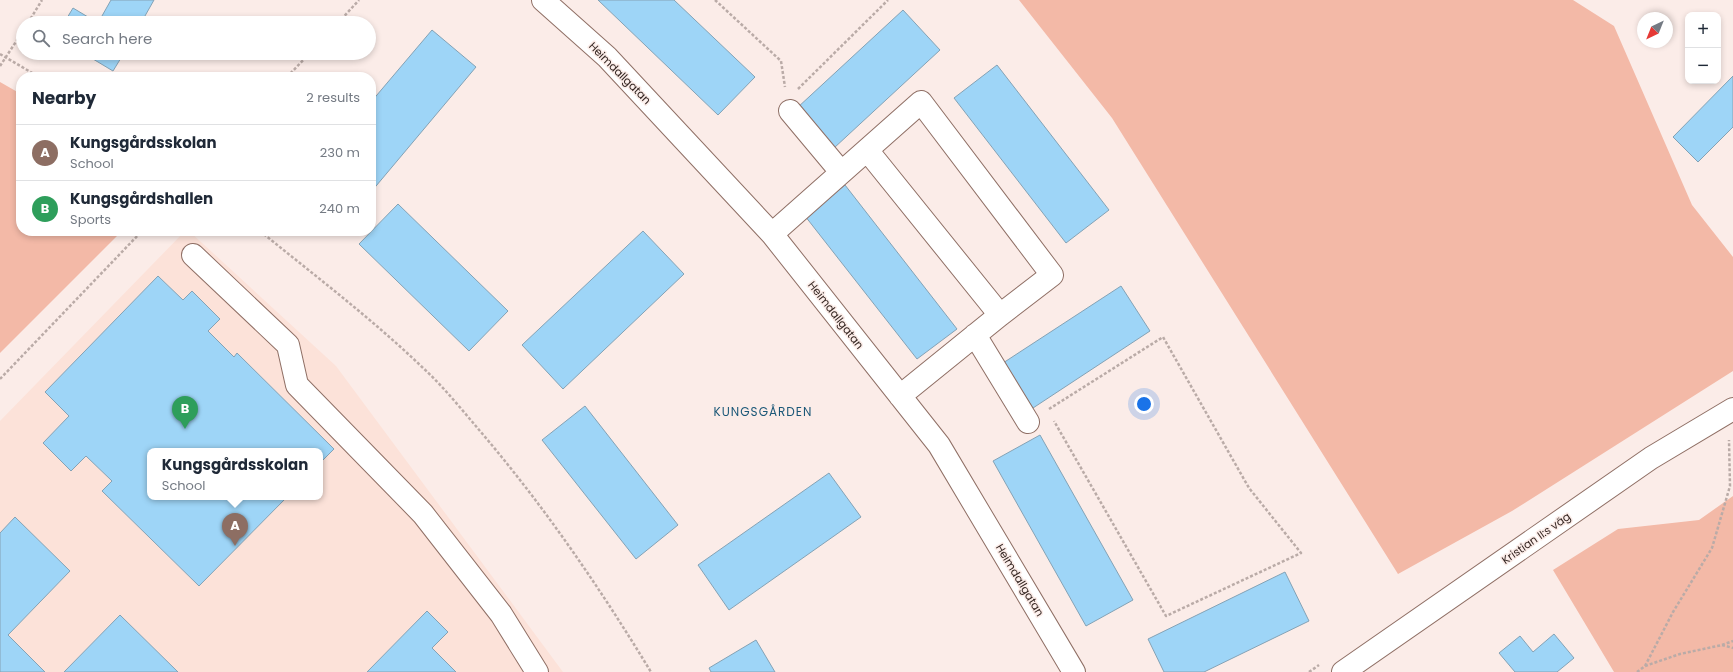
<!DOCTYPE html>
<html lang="en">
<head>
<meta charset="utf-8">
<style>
	body { margin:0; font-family:Poppins,sans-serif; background:#f6f6f7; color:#1f2937 }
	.controls { position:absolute; right:12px; top:12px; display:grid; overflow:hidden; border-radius:8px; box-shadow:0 2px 6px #0003 }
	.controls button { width:36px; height:36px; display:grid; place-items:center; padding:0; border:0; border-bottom:1px solid #e0e1e3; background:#fff; color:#1f2937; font:20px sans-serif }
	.compass { position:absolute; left:1637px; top:12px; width:36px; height:36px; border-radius:50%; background:#fff; box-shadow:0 2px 6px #0003; rotate:223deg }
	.you { position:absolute; left:1144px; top:404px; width:14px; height:14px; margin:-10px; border:3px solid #fff; border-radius:50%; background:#1a73e8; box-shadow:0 0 0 6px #1a73e833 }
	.badge { display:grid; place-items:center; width:26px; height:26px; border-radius:50%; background:#111827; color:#fff; font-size:13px; font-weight:700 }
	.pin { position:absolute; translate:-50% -33px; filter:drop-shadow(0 1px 2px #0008) }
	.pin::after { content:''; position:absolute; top:21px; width:14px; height:12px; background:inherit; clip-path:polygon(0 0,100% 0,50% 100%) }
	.popup { position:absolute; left:147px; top:448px; width:176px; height:52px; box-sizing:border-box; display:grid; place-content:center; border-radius:8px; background:#fff; filter:drop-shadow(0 1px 3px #0005); font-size:13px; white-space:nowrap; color:#747a83 }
	.popup b { font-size:15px; color:#1f2937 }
	.popup::after { content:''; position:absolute; left:50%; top:100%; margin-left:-8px; border:8px solid transparent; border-top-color:#fff }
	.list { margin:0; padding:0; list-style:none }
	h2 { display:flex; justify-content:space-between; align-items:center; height:52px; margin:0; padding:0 16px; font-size:17px }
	h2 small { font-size:13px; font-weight:400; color:#747a83 }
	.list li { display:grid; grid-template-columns:26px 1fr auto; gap:12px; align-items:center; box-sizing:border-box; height:56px; padding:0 16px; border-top:1px solid #e0e1e3 }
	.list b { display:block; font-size:15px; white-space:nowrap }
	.list p { margin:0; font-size:13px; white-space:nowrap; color:#747a83 }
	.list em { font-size:13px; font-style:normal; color:#747a83 }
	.icon { flex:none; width:22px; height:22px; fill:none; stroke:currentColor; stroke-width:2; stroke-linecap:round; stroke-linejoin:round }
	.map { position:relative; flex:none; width:1733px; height:672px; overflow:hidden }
	.search { position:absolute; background:#fff; box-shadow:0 2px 6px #0003; left:16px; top:16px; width:360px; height:44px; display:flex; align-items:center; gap:10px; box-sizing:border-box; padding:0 14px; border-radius:22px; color:#747a83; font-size:15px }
	.panel { position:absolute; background:#fff; box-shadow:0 2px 6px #0003; left:16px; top:72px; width:360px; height:164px; border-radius:16px }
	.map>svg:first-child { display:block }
	.built { fill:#fce2d9; fill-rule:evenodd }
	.green { fill:#f3b9a7 }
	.building { fill:#9ed5f7; stroke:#84a2b5 }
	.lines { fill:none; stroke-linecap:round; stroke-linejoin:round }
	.minor-casing { stroke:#8f6f65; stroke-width:24 }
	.path { stroke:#baaba7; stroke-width:2.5; stroke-dasharray:3 2; stroke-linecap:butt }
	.minor { stroke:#fff; stroke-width:22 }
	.labels { text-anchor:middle; stroke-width:3; stroke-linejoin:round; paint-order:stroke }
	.street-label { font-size:11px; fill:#332521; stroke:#fbece8 }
	.neighbourhood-label { font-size:12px; letter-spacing:1px; fill:#1b5878; stroke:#fbece8 }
</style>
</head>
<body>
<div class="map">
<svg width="1733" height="672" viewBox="0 0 1733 672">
	<rect width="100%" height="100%" fill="#fbece8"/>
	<path class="built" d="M185 231H189L336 366 563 672H0V421ZM150 451H320V497H150Z"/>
	<path class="green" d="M1019 0H1573L1614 26 1692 205 1733 257V371L1512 511 1398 574 1112 118Z
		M0 82 21 94V231H122L0 353Z
		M1733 496V672H1614L1553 570 1618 529 1699 520Z"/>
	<path class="building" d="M111 0H154L141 23H64L73 8 98 23Z
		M598 0H674L755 77 718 115Z
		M903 10 940 50 834 148 797 108Z
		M432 30 476 67 371 192V102Z
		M83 53H124L113 71Z
		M997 65 1109 210 1066 243 954 98Z
		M1733 76V127L1698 162 1673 137Z
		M845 185 957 329 917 359 805 216Z
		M398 204 508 311 469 351 359 244Z
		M643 231 684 274 563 389 522 345Z
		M158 276 183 300 192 291 220 319 208 331 234 357 237 353 334 449 320 463V451H150V497H287L199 586 102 491 112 481 86 456 71 471 43 443 69 416 45 392Z
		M1121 286 1150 331 1033 408 1003 363Z
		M585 406 678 525 636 559 542 440Z
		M1040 435 1133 600 1086 626 993 461Z
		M829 473 861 517 729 610 698 565Z
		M15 517 70 571 8 635 45 672H0V533Z
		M1285 572 1309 621 1204 672H1164L1148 639Z
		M427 611 448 632 432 648 456 672H367Z
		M120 615 178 672H64Z
		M1554 634 1574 658 1557 672H1515L1499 653 1520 636 1533 652Z
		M756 640 775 672H711L709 668Z"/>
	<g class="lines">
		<defs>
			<path id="minor" d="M543 0 607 57 772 234 939 445 1074 672
				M790 111 841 172
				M772 234 921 102 1052 275 1000 315 867 150
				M193 255 288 345 297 385 423 514 501 614 537 672
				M975 335 1028 422
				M900 396 1000 315
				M1343 672 1651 458 1733 409"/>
		</defs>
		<use href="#minor" class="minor-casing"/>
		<path class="path" d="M715 0 781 61 785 87
			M28 23 42 0
			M338 23 359 0
			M0 54 39 77
			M0 66 23 31
			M287 77 310 53
			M798 89 888 0
			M260 231C314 275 371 318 422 367 443 386 462 410 480 431 544 506 600 588 651 672
			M0 379 142 231
			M1049 409 1163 337 1249 488 1301 553 1166 616 1054 421
			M1722 645 1733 641
			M1645 666 1673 612 1712 548 1730 486 1729 440
			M1309 672 1319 665
			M1637 672 1645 666 1680 654 1722 645 1733 648"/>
		<use href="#minor" class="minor"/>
	</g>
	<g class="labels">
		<g class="street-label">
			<text transform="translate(620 73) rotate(45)" y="4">Heimdallgatan</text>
			<text transform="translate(836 315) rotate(52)" y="4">Heimdallgatan</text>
			<text transform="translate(1536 538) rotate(-35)" y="4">Kristian II:s väg</text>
			<text transform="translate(1020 580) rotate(59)" y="4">Heimdallgatan</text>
		</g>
		<g class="neighbourhood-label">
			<text x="763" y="416">KUNGSGÅRDEN</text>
		</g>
	</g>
</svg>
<div class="controls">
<button>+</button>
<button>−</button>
</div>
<svg class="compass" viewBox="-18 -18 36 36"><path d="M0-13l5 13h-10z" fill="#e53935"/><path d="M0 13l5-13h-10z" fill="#747a83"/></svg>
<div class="you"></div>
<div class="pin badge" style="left:235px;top:546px;background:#8d6e63">A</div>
<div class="popup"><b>Kungsgårdsskolan</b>School</div>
<div class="pin badge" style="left:185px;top:429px;background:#2e9e5b">B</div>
<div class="search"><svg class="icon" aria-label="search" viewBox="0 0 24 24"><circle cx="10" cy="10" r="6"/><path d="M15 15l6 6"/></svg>Search here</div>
<section class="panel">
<h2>Nearby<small>2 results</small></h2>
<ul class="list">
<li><span class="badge" style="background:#8d6e63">A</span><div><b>Kungsgårdsskolan</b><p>School</p></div><em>230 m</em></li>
<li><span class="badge" style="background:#2e9e5b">B</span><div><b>Kungsgårdshallen</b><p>Sports</p></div><em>240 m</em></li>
</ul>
</section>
</div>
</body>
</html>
